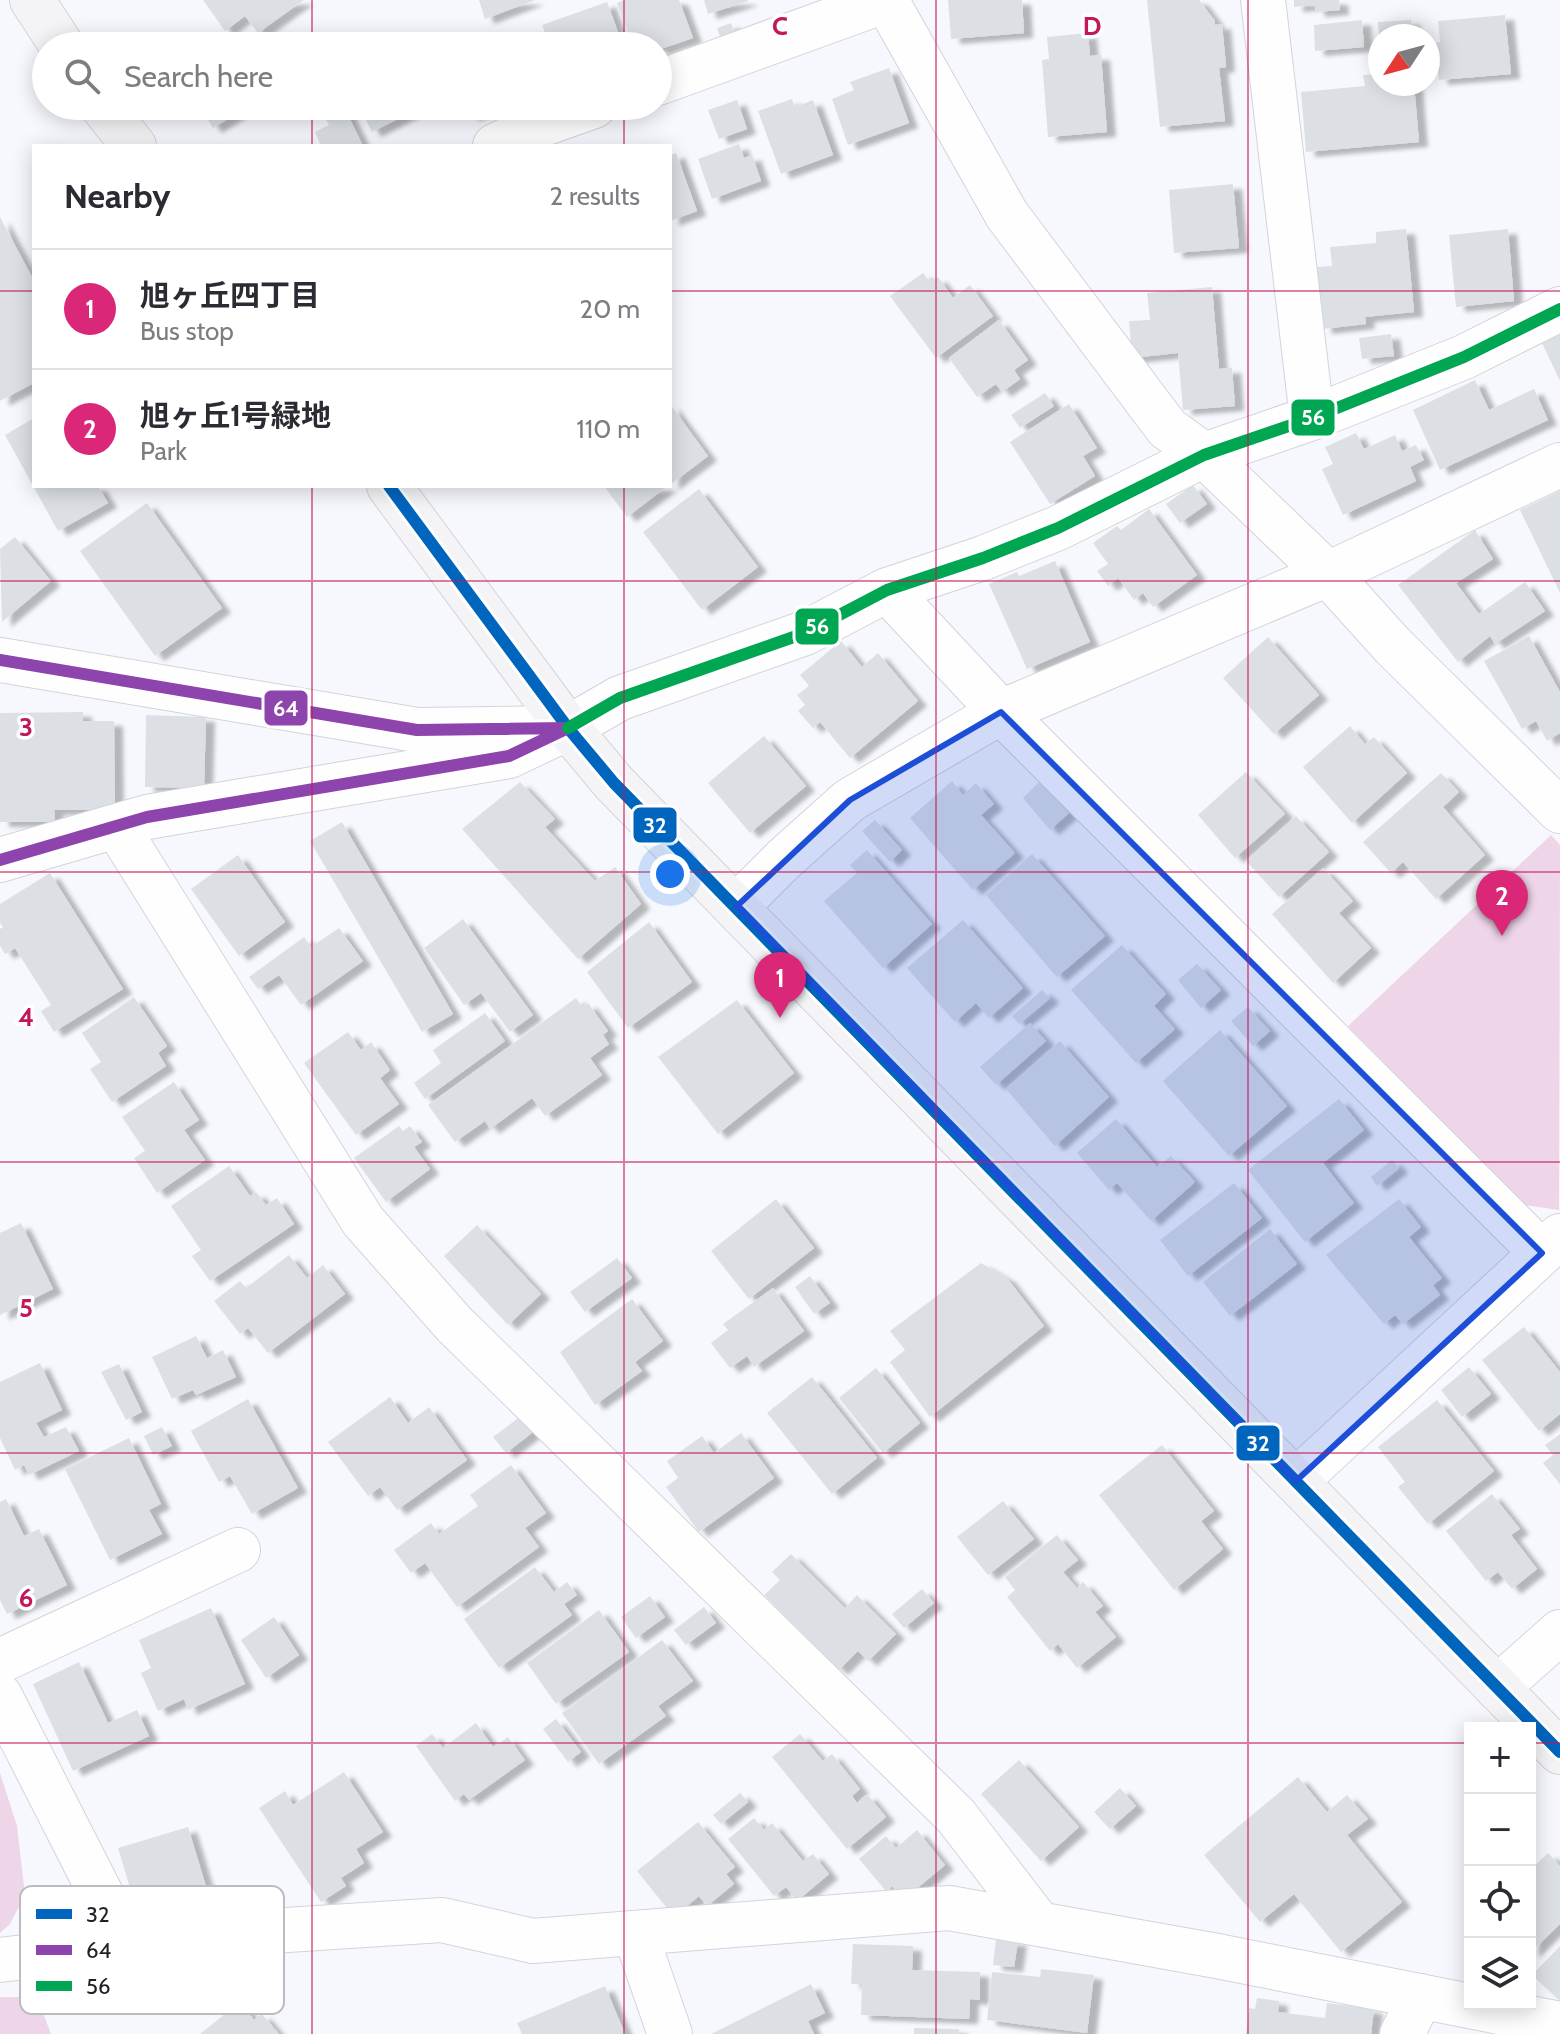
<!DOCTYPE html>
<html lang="en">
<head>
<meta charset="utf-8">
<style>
	body { margin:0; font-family:Cabin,"Noto Sans JP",sans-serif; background:#f2f2f3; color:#2b2b33 }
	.controls { position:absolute; right:24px; bottom:24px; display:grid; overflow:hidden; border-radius:0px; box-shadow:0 4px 20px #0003 }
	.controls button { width:72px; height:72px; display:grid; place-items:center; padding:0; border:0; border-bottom:2px solid #e1e1e2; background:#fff; color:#2b2b33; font:40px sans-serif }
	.compass { position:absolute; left:1368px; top:24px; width:72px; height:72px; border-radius:50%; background:#fff; box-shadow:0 4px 20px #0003; rotate:234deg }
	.you { position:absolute; left:670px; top:874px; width:28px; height:28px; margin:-20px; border:6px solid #fff; border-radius:50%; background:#1a73e8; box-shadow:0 0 0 12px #1a73e833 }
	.badge { display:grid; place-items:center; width:52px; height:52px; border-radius:50%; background:#db2777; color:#fff; font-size:26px; font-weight:700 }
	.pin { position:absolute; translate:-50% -66px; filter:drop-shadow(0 2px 4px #0008) }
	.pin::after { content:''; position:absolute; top:42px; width:28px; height:24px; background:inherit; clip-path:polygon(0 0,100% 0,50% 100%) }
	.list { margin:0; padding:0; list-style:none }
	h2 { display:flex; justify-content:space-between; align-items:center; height:104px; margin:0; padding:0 32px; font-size:34px }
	h2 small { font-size:26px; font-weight:400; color:#7c7c81 }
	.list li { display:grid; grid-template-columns:52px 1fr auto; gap:24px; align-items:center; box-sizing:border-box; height:120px; padding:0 32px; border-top:2px solid #e1e1e2 }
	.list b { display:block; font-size:30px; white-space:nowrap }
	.list p { margin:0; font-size:26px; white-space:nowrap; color:#7c7c81 }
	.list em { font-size:26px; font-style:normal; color:#7c7c81 }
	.icon { flex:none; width:44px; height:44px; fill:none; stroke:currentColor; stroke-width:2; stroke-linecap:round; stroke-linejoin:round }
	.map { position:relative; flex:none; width:1560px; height:2034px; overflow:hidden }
	.search { position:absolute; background:#fff; box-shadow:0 4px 20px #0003; left:32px; top:32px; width:640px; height:88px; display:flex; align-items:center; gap:20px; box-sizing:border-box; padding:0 28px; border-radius:44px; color:#7c7c81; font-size:30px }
	.panel { position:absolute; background:#fff; box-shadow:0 4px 20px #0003; left:32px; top:144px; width:640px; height:344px; border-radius:0px }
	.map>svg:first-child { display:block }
	.green { fill:#eed5e8 }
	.building { fill:#dce0e5; filter:url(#shadow) }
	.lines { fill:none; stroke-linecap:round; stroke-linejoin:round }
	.street-casing { stroke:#d2d4da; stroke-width:46 }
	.secondary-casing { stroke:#d2d4da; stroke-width:46 }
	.street { stroke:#fefeff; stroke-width:44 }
	.secondary { stroke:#f4f3f6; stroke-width:44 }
	.bus-1-casing { stroke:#fff; stroke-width:18 }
	.bus-2-casing { stroke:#fff; stroke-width:18 }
	.bus-3-casing { stroke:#fff; stroke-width:18 }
	.bus-1 { stroke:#0065bd; stroke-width:12 }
	.bus-2 { stroke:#8e44ad; stroke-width:12 }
	.bus-3 { stroke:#00a651; stroke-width:12 }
	.marked { fill:#1d4ed8; fill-opacity:0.2; stroke:#1d4ed8; stroke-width:6; stroke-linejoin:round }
	.grid { fill:none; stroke:#c2185b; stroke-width:2; stroke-opacity:0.55 }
	.key { fill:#fff; stroke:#bcbcbe; stroke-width:2 }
	.key-label { font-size:22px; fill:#1f2128 }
	.grid-label { font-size:26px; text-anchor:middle; font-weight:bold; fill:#c2185b; stroke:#fff; stroke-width:7; stroke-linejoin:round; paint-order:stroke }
	.line-badge { stroke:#fff; stroke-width:3 }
	.badge-label { font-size:22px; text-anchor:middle; font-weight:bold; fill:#fff }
</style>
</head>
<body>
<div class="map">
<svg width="1560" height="2034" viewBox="0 0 1560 2034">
	<defs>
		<filter id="shadow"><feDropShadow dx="9" dy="5" stdDeviation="2" flood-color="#0004"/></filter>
	</defs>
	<rect width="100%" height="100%" fill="#f7f8fd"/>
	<path class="green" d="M1551 835 1560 845 1559 1210 1524 1205 1348 1026Z
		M0 1773 17 1826 25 1895 10 1924 0 1933Z
		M0 1997H37L51 2034H0Z"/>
	<path class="building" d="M203 0H304L258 33 245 16 225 31Z
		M479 0H535L485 19Z
		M625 0H679L693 38 658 50V46H646L644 39 632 43 617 3Z
		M704 0H748V1L708 14Z
		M948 0H1022L1024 33 951 39Z
		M1147 0H1199L1215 21V25L1222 24 1226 67 1219 68 1225 121 1160 127Z
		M1294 0H1339L1340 10 1316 12 1315 5 1294 7Z
		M607 2 623 46H550L542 25Z
		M1505 15 1511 74 1439 80 1435 43 1440 42 1438 21Z
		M1362 20 1364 47 1315 51 1314 25Z
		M1411 20 1413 36H1379L1378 22Z
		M731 23 736 38 722 43 717 28Z
		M1088 33 1090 56 1101 55 1107 132 1048 137 1042 60 1049 59 1047 37Z
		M492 37 496 46H468Z
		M889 68 909 123 848 145 832 99 854 90 850 82Z
		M1380 74V84H1414L1419 142 1306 152 1301 92 1365 86 1363 75Z
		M792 99 795 107 813 100 833 155 781 174 758 111Z
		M737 100 747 129 719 139 708 110Z
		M199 106H249L213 128Z
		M359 106H409L412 112 372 132Z
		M466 106H497L470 116Z
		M344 107 363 146H321L315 132 329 125 324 116Z
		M739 144 744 158 752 155 761 181 712 199 698 159Z
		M676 153 697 211 670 221V155Z
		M1233 184 1239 248 1174 253 1169 190Z
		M0 217 34 281V383L0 401Z
		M1406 229 1414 312 1365 317 1366 324 1323 329 1317 267 1332 266 1330 247 1376 243V232Z
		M1508 229 1514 301 1456 307 1449 235Z
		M923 273 930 282 938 277 953 298 970 285 993 316 936 358 890 296Z
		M1212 287 1219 369 1232 368 1235 406 1183 410 1178 353 1132 358 1129 321 1150 320 1147 293Z
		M999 320 1028 360 1014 370 1020 379 1002 392 996 384 977 397 949 358Z
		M1560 333V381L1541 341Z
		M1391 334 1394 356 1362 359 1359 338Z
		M1475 380 1489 410 1534 389 1548 420 1440 470 1413 410Z
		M1045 393 1054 406 1020 428 1011 415Z
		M670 404 708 456 670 485Z
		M1069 404 1097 448 1083 456 1095 476 1050 504 1010 442Z
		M34 418V486H98L108 503 58 531 5 435Z
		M1356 433 1364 449 1395 435 1402 451 1416 445 1424 460 1410 467 1416 481 1343 515 1322 469 1333 464 1325 447Z
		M1193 485 1207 504 1180 523 1166 504Z
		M604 486H668L627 517Z
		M699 489 758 567 702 610 643 532Z
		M1560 491V593L1520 510Z
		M147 503 222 608 155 656 80 551Z
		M1149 509 1197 575 1153 607 1143 593 1134 600 1118 578 1108 586 1097 571 1108 564 1093 543 1117 526 1121 530Z
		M1475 530 1493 559 1456 583 1479 614 1525 582 1545 611 1495 644 1490 636 1458 662 1398 585Z
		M15 537 51 581 2 622 0 549Z
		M1055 561 1090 642 1027 669 989 584 1017 572 1019 576Z
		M1529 636 1560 692V733L1547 741 1536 721 1522 729 1484 661Z
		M1268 637 1319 695 1274 734 1223 678Z
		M841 641 862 667 878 653 918 701 850 758 820 722 813 728 798 711 805 705 797 695 809 686 800 675Z
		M83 712V721H114L115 810H54L55 822H0V713Z
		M146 715 206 717 204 788 145 787Z
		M1350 726 1365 744 1374 737 1407 773 1352 823 1303 767Z
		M764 736 806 786 750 833 708 783Z
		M1246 772 1285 814 1235 858 1198 815Z
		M1441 773 1459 792 1443 807 1485 855 1436 899 1403 862 1391 873 1363 842Z
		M952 781 963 795 976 783 994 804 981 815 1015 853 973 890 910 818Z
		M1040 781 1069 813 1050 830 1023 798Z
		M520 782 555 819 545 827 595 881 615 867 641 904 578 959 462 829Z
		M1296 816 1329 852 1279 897 1246 861Z
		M875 820 902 850 890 862 862 831Z
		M342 822 453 1014 422 1032 310 841Z
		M867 850 932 924 883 968 824 901 857 873 850 865Z
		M1032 854 1105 936 1057 977 986 895Z
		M238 855 285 922 239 956 191 889Z
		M1323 868 1353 901 1339 913 1371 948 1333 983 1272 914Z
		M50 873 123 989 54 1032 41 1011 51 1005 15 948 5 954 0 946V929L3 927 0 923V904Z
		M463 919 533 1015 510 1032 481 993 464 1005 424 948Z
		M963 920 1023 988 989 1018 976 1003 955 1022 907 968Z
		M649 922 692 982 628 1028 587 972Z
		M339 928 363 961 301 1005 279 975 258 989 249 977 304 937 311 947Z
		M1122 945 1166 994 1154 1006 1175 1029 1136 1063 1071 990Z
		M1197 964 1221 990 1201 1008 1178 980Z
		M1042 990 1050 998 1019 1024 1012 1016Z
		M134 997 167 1046 158 1053 166 1066 112 1102 90 1069 101 1062 82 1033Z
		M576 998 582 1007 588 1003 608 1031 603 1035 609 1044 590 1058 602 1075 545 1116 532 1098 490 1129 485 1121 455 1142 428 1105Z
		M737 1000 794 1073 718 1134 658 1057Z
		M1248 1007 1270 1031 1253 1046 1231 1021Z
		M485 1013 505 1041 425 1099 414 1083 441 1063 433 1050Z
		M1030 1023 1046 1041 996 1085 980 1067Z
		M1220 1030 1287 1106 1229 1156 1163 1081Z
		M348 1032 361 1050 371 1042 390 1070 380 1078 399 1104 356 1135 304 1063Z
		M1060 1041 1109 1097 1055 1146 1006 1089Z
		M174 1082 199 1120 184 1130 205 1160 157 1193 134 1158 145 1151 122 1117Z
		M1339 1099 1364 1130 1323 1163 1354 1203 1305 1242 1248 1170Z
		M1116 1119 1157 1167 1171 1156 1195 1182 1151 1221 1117 1183 1109 1190 1077 1153Z
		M399 1126 403 1131 410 1126 422 1142 414 1147 430 1169 386 1202 354 1158Z
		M1392 1160 1399 1168 1377 1186 1371 1177Z
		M229 1166 250 1196 256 1192 266 1205 277 1198 294 1224 210 1281 192 1256 201 1250 171 1206Z
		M1234 1183 1262 1218 1188 1276 1160 1240Z
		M776 1199 814 1248 749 1299 711 1251Z
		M1399 1199 1421 1227 1409 1237 1442 1278 1433 1285 1440 1295 1403 1324 1395 1315 1384 1324 1326 1255Z
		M21 1223 53 1289 0 1315V1233Z
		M477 1225 541 1294 508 1325 444 1256Z
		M1270 1229 1297 1264 1230 1316 1203 1282Z
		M289 1255 307 1278 323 1265 345 1294 268 1353 248 1328 240 1334 214 1301 240 1281 246 1288Z
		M617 1258 632 1278 585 1312 570 1292Z
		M981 1263 1007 1278 1044 1326 930 1417 890 1362 905 1350 890 1331Z
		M810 1276 830 1303 814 1314 795 1287Z
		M773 1288 804 1331 754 1367 747 1356 730 1368 711 1343 728 1330 723 1324Z
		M632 1299 663 1341 635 1362 642 1371 595 1405 560 1352Z
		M1524 1327 1560 1372V1414L1539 1431 1482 1360Z
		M196 1336 207 1358 223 1350 236 1377 196 1395 193 1390 172 1399 152 1357Z
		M40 1363 62 1410 36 1423 44 1437 66 1427 79 1451 29 1475 24 1465 15 1470 0 1438V1382Z
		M119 1364 142 1412 126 1420 101 1372Z
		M1469 1367 1491 1394 1462 1417 1441 1390Z
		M876 1368 920 1423 883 1453 839 1398Z
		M812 1377 877 1458 832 1494 767 1413Z
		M390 1397 408 1423 429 1407 467 1460 397 1510 380 1487 368 1496 328 1442Z
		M248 1399 298 1488 252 1514 230 1476 219 1482 191 1431Z
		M1437 1400 1494 1471 1428 1524 1398 1487 1405 1482 1378 1447Z
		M521 1416 533 1432 506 1453 493 1437Z
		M162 1427 172 1446 153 1455 144 1436Z
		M741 1433 774 1478 699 1532 666 1487 678 1478 667 1461 702 1436 714 1453Z
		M1560 1434V1484L1543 1463 1553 1455 1545 1445Z
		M129 1438 161 1504 149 1510 162 1534 110 1560 65 1469Z
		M1162 1445 1214 1511 1201 1521 1223 1549 1174 1590 1099 1495Z
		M511 1465 546 1513 525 1528 539 1547 457 1607 425 1563 411 1573 394 1550 431 1523 439 1534 478 1506 470 1495Z
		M1492 1494 1520 1529 1511 1535 1537 1569 1512 1589 1498 1572 1486 1581 1446 1531Z
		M6 1499 24 1536 39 1529 67 1585 7 1614 0 1600V1502Z
		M1003 1501 1034 1539 988 1575 957 1537Z
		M1057 1535 1078 1560 1063 1572 1077 1588 1083 1582 1103 1606 1095 1612 1116 1637 1077 1668 1058 1644 1050 1651 1007 1597 1015 1590 1005 1577Z
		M791 1554 845 1608 857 1595 896 1634 868 1661 858 1651 839 1670 764 1595 780 1580 772 1572Z
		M535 1567 554 1592 567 1582 577 1595 564 1604 572 1615 499 1668 464 1619Z
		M922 1589 934 1603 904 1628 892 1614Z
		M650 1596 665 1617 636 1638 621 1617Z
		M704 1607 716 1623 686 1645 674 1630Z
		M211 1608 245 1684 188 1710 184 1699 158 1711 141 1673 151 1668 139 1640Z
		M599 1610 629 1652 556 1704 527 1663Z
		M274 1617 299 1655 266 1678 241 1640Z
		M662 1640 693 1681 658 1706 666 1716 599 1764 562 1713Z
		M79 1662 108 1723 137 1710 149 1736 73 1771 33 1684Z
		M556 1719 581 1752 568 1762 543 1729Z
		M476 1723 493 1747 508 1737 525 1760 469 1800 464 1794 455 1801 416 1746 432 1734 443 1748Z
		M800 1734 823 1761 832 1754 860 1789 852 1796 857 1803 867 1794 886 1817 847 1849 772 1757Z
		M1019 1760 1079 1827 1041 1861 981 1794Z
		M344 1772 383 1832 356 1849 364 1863 341 1878 346 1886 321 1902 259 1808 285 1791 293 1805Z
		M1298 1777 1327 1812 1347 1795 1368 1819 1347 1835 1402 1902 1341 1952 1294 1894 1260 1922 1204 1855Z
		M1120 1788 1136 1806 1110 1829 1094 1812Z
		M740 1793 748 1802 721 1824 713 1815Z
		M754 1818 764 1830 772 1823 803 1861 813 1854 829 1874 797 1901 786 1887 774 1896 728 1839Z
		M698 1822 735 1867 726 1874 734 1884 707 1906 699 1896 674 1917 637 1871Z
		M188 1827 207 1890 137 1911 118 1848Z
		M917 1830 945 1865 903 1900 892 1886 886 1891 859 1859 886 1836 896 1848Z
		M1548 1853 1560 1866V1924L1530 1953V1870Z
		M996 1939 1018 1941 1014 1967 993 1965Z
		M853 1944 913 1946 912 1970 980 1972V2000L970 1999 969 2019 861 2015 862 1984H851Z
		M1560 1946V2001L1532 1975Z
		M1041 1969 1094 1975 1087 2033 987 2020 992 1972 1040 1977Z
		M811 1984 825 2013 808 2021 814 2034H711Z
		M605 1986 625 2034H522L517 2023Z
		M1257 1998 1279 2001 1278 2012 1325 2018 1327 2003 1374 2009 1371 2034H1246L1249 2008 1255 2009Z
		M240 2002 254 2020 262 2014 279 2034H200Z
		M914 2028 959 2029V2034H914Z"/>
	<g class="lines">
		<defs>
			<path id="street" d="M886 0 1007 215 1167 428 1204 455 1328 574 1393 646 1560 811
				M1263 0 1312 418
				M658 83 887 0
				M495 146 529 129 594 106
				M887 590 1001 712 1542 1253
				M0 660 417 730 568 728 509 756 147 817 0 860
				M568 728 620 698 805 633 887 590 983 558 1058 528 1204 455 1312 418 1464 357 1560 309
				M117 827 363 1221 454 1324 956 1816 1039 1924
				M737 906 784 859 850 800 1001 712 1328 574 1560 465
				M1296 1481 1560 1236
				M0 1661 238 1550
				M1497 1688 1560 1632
				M0 1696 127 1945
				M635 1933 670 2034
				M0 1960 240 1933 442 1920 533 1941 949 1908 1217 1956 1560 2024
				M1402 2034 1421 1996"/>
			<path id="secondary" d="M32 0 62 46
				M102 106 134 146
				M389 486 568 728 614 783 1560 1752"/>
		</defs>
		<use href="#street" class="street-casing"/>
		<use href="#secondary" class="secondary-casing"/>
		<use href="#street" class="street"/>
		<use href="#secondary" class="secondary"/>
		<defs>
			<path id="bus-1" d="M389 486 568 728 614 783 1560 1752"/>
			<path id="bus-2" d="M0 660 417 730 568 728 509 756 147 817 0 860"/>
			<path id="bus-3" d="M568 728 620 698 805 633 887 590 983 558 1058 528 1204 455 1312 418 1464 357 1560 309"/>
		</defs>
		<use href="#bus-1" class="bus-1-casing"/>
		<use href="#bus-2" class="bus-2-casing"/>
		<use href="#bus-3" class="bus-3-casing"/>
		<use href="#bus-1" class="bus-1"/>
		<use href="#bus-2" class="bus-2"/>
		<use href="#bus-3" class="bus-3"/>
	</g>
	<path class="marked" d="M1001 712 1542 1253 1296 1481 737 906 850 800Z"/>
	<path class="grid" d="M312 0V46M624 0V46M936 0V2034M1248 0V2034M312 106V146M624 106V146M0 291H34M670 291H1560M312 486V2034M624 486V2034M0 581H1560M0 872H1560M0 1162H1560M0 1453H1560M0 1743H1470M1530 1743H1560"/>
	<rect x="20" y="1886" width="264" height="128" rx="12" class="key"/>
	<rect x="36" y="1909" width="36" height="10" fill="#0065bd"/>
	<rect x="36" y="1945" width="36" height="10" fill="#8e44ad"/>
	<rect x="36" y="1981" width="36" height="10" fill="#00a651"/>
	<g class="key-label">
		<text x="86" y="1922">32</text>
		<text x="86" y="1958">64</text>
		<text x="86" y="1994">56</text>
	</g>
	<g class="grid-label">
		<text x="780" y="35">C</text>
		<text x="1092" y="35">D</text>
		<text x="26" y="736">3</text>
		<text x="26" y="1026">4</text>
		<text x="26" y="1317">5</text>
		<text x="26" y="1607">6</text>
	</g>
	<g class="line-badge">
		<rect x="1290" y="398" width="46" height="39" rx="8" fill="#00a651"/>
		<rect x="794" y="607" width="46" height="39" rx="8" fill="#00a651"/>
		<rect x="263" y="689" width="46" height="38" rx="8" fill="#8e44ad"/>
		<rect x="632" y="806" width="46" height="38" rx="8" fill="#0065bd"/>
		<rect x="1235" y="1424" width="46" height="38" rx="8" fill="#0065bd"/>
	</g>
	<g class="badge-label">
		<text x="1313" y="425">56</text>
		<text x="817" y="634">56</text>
		<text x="286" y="716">64</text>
		<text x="655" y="833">32</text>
		<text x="1258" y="1451">32</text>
	</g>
</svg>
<div class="controls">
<button>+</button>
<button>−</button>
<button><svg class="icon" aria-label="locate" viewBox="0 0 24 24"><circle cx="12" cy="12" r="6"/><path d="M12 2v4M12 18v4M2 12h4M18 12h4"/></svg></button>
<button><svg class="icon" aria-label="layers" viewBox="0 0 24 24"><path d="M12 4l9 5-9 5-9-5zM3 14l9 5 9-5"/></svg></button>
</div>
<svg class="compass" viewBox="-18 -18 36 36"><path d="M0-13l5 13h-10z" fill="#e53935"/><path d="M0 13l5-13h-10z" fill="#7c7c81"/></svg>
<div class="you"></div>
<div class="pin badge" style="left:780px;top:1018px">1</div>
<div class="pin badge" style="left:1502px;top:936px">2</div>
<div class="search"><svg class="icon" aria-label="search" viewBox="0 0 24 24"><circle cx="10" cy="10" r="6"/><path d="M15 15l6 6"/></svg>Search here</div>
<section class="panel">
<h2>Nearby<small>2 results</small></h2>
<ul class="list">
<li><span class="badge">1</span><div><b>旭ヶ丘四丁目</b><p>Bus stop</p></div><em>20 m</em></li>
<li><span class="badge">2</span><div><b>旭ヶ丘1号緑地</b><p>Park</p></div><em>110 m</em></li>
</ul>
</section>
</div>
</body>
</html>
